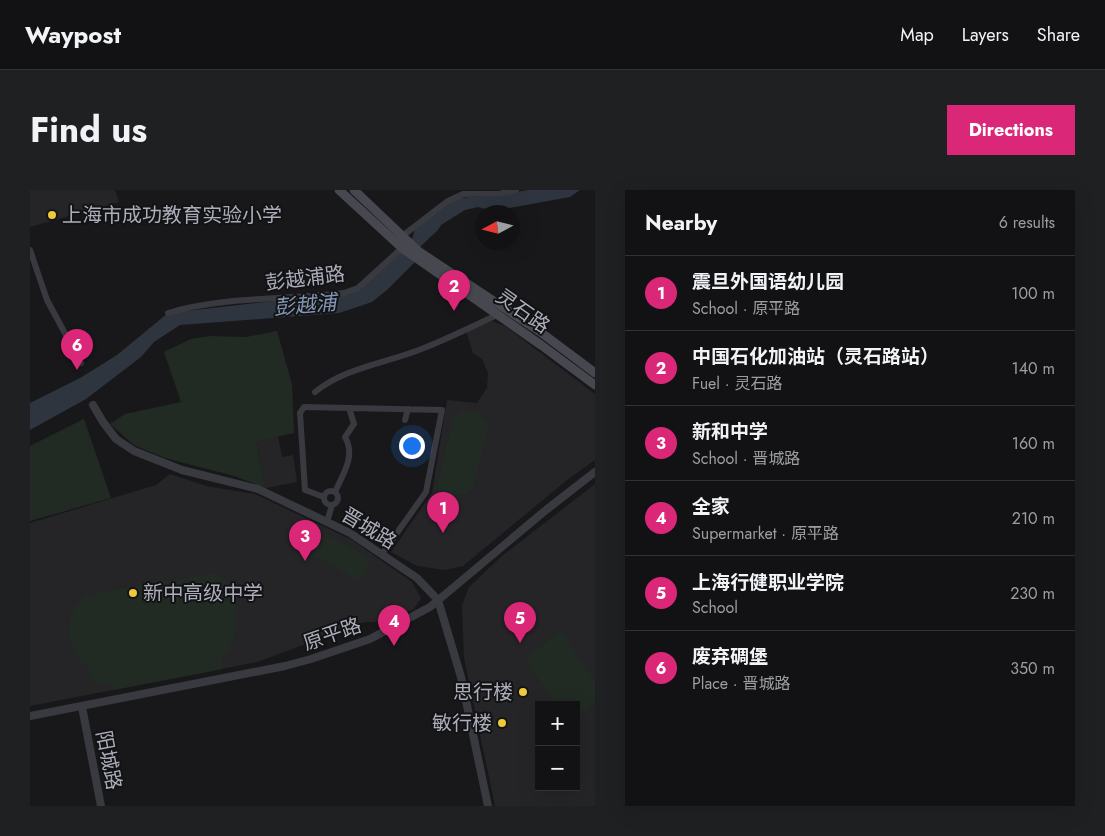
<!DOCTYPE html>
<html lang="en">
<head>
<meta charset="utf-8">
<style>
	body { margin:0; font-family:Jost,"Noto Sans SC",sans-serif; background:#1f2022; color:#f1f3f6 }
	.controls { position:absolute; right:15px; bottom:15px; display:grid; overflow:hidden; border-radius:0px; box-shadow:0 5px 20px #0002 }
	.controls button { width:45px; height:45px; display:grid; place-items:center; padding:0; border:0; border-bottom:1px solid #313234; background:#121214; color:#f1f3f6; font:25px sans-serif }
	.compass { position:absolute; left:445px; top:15px; width:45px; height:45px; border-radius:50%; background:#121214; box-shadow:0 5px 20px #0002; rotate:263deg }
	.you { position:absolute; left:381px; top:255px; width:18px; height:18px; margin:-12px; border:4px solid #fff; border-radius:50%; background:#1a73e8; box-shadow:0 0 0 8px #1a73e833 }
	.badge { display:grid; place-items:center; width:32px; height:32px; border-radius:50%; background:#db2777; color:#fff; font-size:16px; font-weight:700 }
	.pin { position:absolute; translate:-50% -41px; filter:drop-shadow(0 1px 2px #0008) }
	.pin::after { content:''; position:absolute; top:26px; width:18px; height:15px; background:inherit; clip-path:polygon(0 0,100% 0,50% 100%) }
	.list { margin:0; padding:0; list-style:none }
	h2 { display:flex; justify-content:space-between; align-items:center; height:65px; margin:0; padding:0 20px; font-size:21px }
	h2 small { font-size:16px; font-weight:400; color:#9c9ea0 }
	.list li { display:grid; grid-template-columns:32px 1fr auto; gap:15px; align-items:center; box-sizing:border-box; height:75px; padding:0 20px; border-top:1px solid #313234 }
	.list b { display:block; font-size:19px; white-space:nowrap }
	.list p { margin:0; font-size:16px; white-space:nowrap; color:#9c9ea0 }
	.list em { font-size:16px; font-style:normal; color:#9c9ea0 }
	.map { position:relative; flex:none; width:565px; height:616px; overflow:hidden; border-radius:0px }
	header { display:flex; align-items:center; gap:30px; box-sizing:border-box; height:70px; padding:0 25px; background:#121214; border-bottom:1px solid #313234 }
	header strong { font-size:24px }
	nav { display:flex; gap:28px; margin-inline-start:auto; font-size:18px }
	.intro { display:flex; align-items:center; justify-content:space-between; box-sizing:border-box; height:120px; padding:0 30px }
	h1 { margin:0; font-size:35px }
	.button { padding:12px 22px; border-radius:0px; background:#db2777; color:#fff; font-size:18px; font-weight:700 }
	main { display:flex; gap:30px; padding:0 30px }
	aside { flex:1; background:#121214; border-radius:0px; box-shadow:0 5px 20px #0002 }
	.map>svg:first-child { display:block }
	.built { fill:#252427; fill-rule:evenodd }
	.green { fill:#222a24 }
	.water { fill:#2e353e }
	.lines { fill:none; stroke-linecap:round; stroke-linejoin:round }
	.minor { stroke:#393a3f; stroke-width:6 }
	.tertiary { stroke:#393a3f; stroke-width:8 }
	.secondary { stroke:#47484f; stroke-width:9 }
	.poi-dot { fill:#eec93c; stroke:#131315; stroke-width:2 }
	.labels { text-anchor:middle; stroke-width:4; stroke-linejoin:round; paint-order:stroke }
	.poi-label { font-size:20px; fill:#abaeba; stroke:#131315; text-anchor:start }
	.street-label { font-size:20px; fill:#abaeba; stroke:#131315 }
	.water-label { font-size:21px; font-style:italic; fill:#8397b4; stroke:#131315 }
</style>
</head>
<body>
<header>
<strong>Waypost</strong>
<nav><a>Map</a><a>Layers</a><a>Share</a></nav>
</header>
<div class="intro"><h1>Find us</h1><a class="button">Directions</a></div>
<main>
<div class="map">
<svg width="565" height="616" viewBox="0 0 565 616">
	<rect width="100%" height="100%" fill="#18181a"/>
	<path class="built" d="M0 0H85L89 12 0 37Z
		M462 131 475 136 565 204V270L537 290 433 376 415 380 387 376 361 362 402 303 417 210 447 213 457 198 458 183 452 169 443 163 436 141Z
		M248 246 252 267 263 265 267 292 236 298 226 252Z
		M140 284 176 296 225 304 322 350 382 392 391 408 384 419 353 432H335L227 472 0 516V333L126 295Z
		M565 294V616H465L434 468 432 415 439 397 473 365ZM509 515H546V597H509Z"/>
	<path class="green" d="M247 141 262 194 264 243 226 252 236 298 204 286 135 268 104 255 80 234 95 224 151 212 134 162 161 149 180 146 216 147Z
		M440 220C450 221 455 227 459 236L442 300 435 304 420 308 409 301 407 294 423 228 432 221Z
		M54 229 81 308 0 331V256Z
		M295 343 342 369 329 391 283 365Z
		M185 383C188 384 193 386 195 389 200 393 203 400 204 406 210 429 207 451 192 469L193 479 84 500 81 494 69 495 62 491C59 474 57 480 48 469 32 446 38 424 54 405Z
		M531 441 565 492V513L546 525V515H525L495 468Z"/>
	<path class="water" d="M498 0H550L540 7 463 21 448 17 435 20 411 35 408 40 391 56 384 73 357 100 342 112 309 123 150 135 124 152 111 167 56 209 0 240V213L50 188 87 165 138 123 314 103 328 98 382 49 385 39 427 8 470 5Z"/>
	<g class="lines">
		<path class="minor" d="M369 55 371 47 418 11 433 4 471 3 486 0
			M0 60 17 110 51 173
			M138 123C194 106 256 110 314 103L328 98 372 58
			M285 202C316 177 358 173 394 158 419 148 443 136 467 125
			M375 230 378 219
			M294 308a7 7 0 1 1 14 0a7 7 0 1 1-14 0Z
			M305 302C313 284 326 266 315 247L324 234 319 218
			M294 307 275 300 270 223 274 217 412 220 396 302 352 364
			M297 332 302 315"/>
		<path class="tertiary" d="M63 215 73 232 86 249 104 261 152 280 228 299 320 343 387 388 408 410 431 487 458 616
			M52 517 71 616
			M0 526 255 476 281 469 340 449 400 417 516 320 565 282"/>
		<path class="secondary" d="M309 0 372 58 511 155 565 195
			M324 0 388 61 509 141 565 183"/>
	</g>
	<g class="poi-dot">
		<circle cx="22" cy="25" r="5"/>
		<circle cx="103" cy="403" r="5"/>
		<circle cx="493" cy="502" r="5"/>
		<circle cx="472" cy="533" r="5"/>
	</g>
	<g class="labels">
		<g class="poi-label">
			<text x="32" y="32">上海市成功教育实验小学</text>
			<text x="113" y="410">新中高级中学</text>
			<text x="483" y="509" text-anchor="end">思行楼</text>
			<text x="462" y="540" text-anchor="end">敏行楼</text>
		</g>
		<g class="street-label">
			<text transform="translate(275 88) rotate(-7)" y="7">彭越浦路</text>
			<text transform="translate(493 121) rotate(35)" y="7">灵石路</text>
			<text transform="translate(339 338) rotate(31)" y="7">晋城路</text>
			<text transform="translate(302 444) rotate(-19)" y="7">原平路</text>
			<text transform="translate(79 570) rotate(79)" y="7">阳城路</text>
		</g>
		<g class="water-label">
			<text transform="translate(275 115) rotate(-5)" y="7">彭越浦</text>
		</g>
	</g>
</svg>
<div class="controls">
<button>+</button>
<button>−</button>
</div>
<svg class="compass" viewBox="-18 -18 36 36"><path d="M0-13l5 13h-10z" fill="#e53935"/><path d="M0 13l5-13h-10z" fill="#9c9ea0"/></svg>
<div class="you"></div>
<div class="pin badge" style="left:413px;top:343px">1</div>
<div class="pin badge" style="left:424px;top:121px">2</div>
<div class="pin badge" style="left:275px;top:371px">3</div>
<div class="pin badge" style="left:364px;top:456px">4</div>
<div class="pin badge" style="left:490px;top:453px">5</div>
<div class="pin badge" style="left:47px;top:180px">6</div>
</div>
<aside>
<h2>Nearby<small>6 results</small></h2>
<ul class="list">
<li><span class="badge">1</span><div><b>震旦外国语幼儿园</b><p>School · 原平路</p></div><em>100 m</em></li>
<li><span class="badge">2</span><div><b>中国石化加油站（灵石路站）</b><p>Fuel · 灵石路</p></div><em>140 m</em></li>
<li><span class="badge">3</span><div><b>新和中学</b><p>School · 晋城路</p></div><em>160 m</em></li>
<li><span class="badge">4</span><div><b>全家</b><p>Supermarket · 原平路</p></div><em>210 m</em></li>
<li><span class="badge">5</span><div><b>上海行健职业学院</b><p>School</p></div><em>230 m</em></li>
<li><span class="badge">6</span><div><b>废弃碉堡</b><p>Place · 晋城路</p></div><em>350 m</em></li>
</ul>
</aside>
</main>
</body>
</html>
